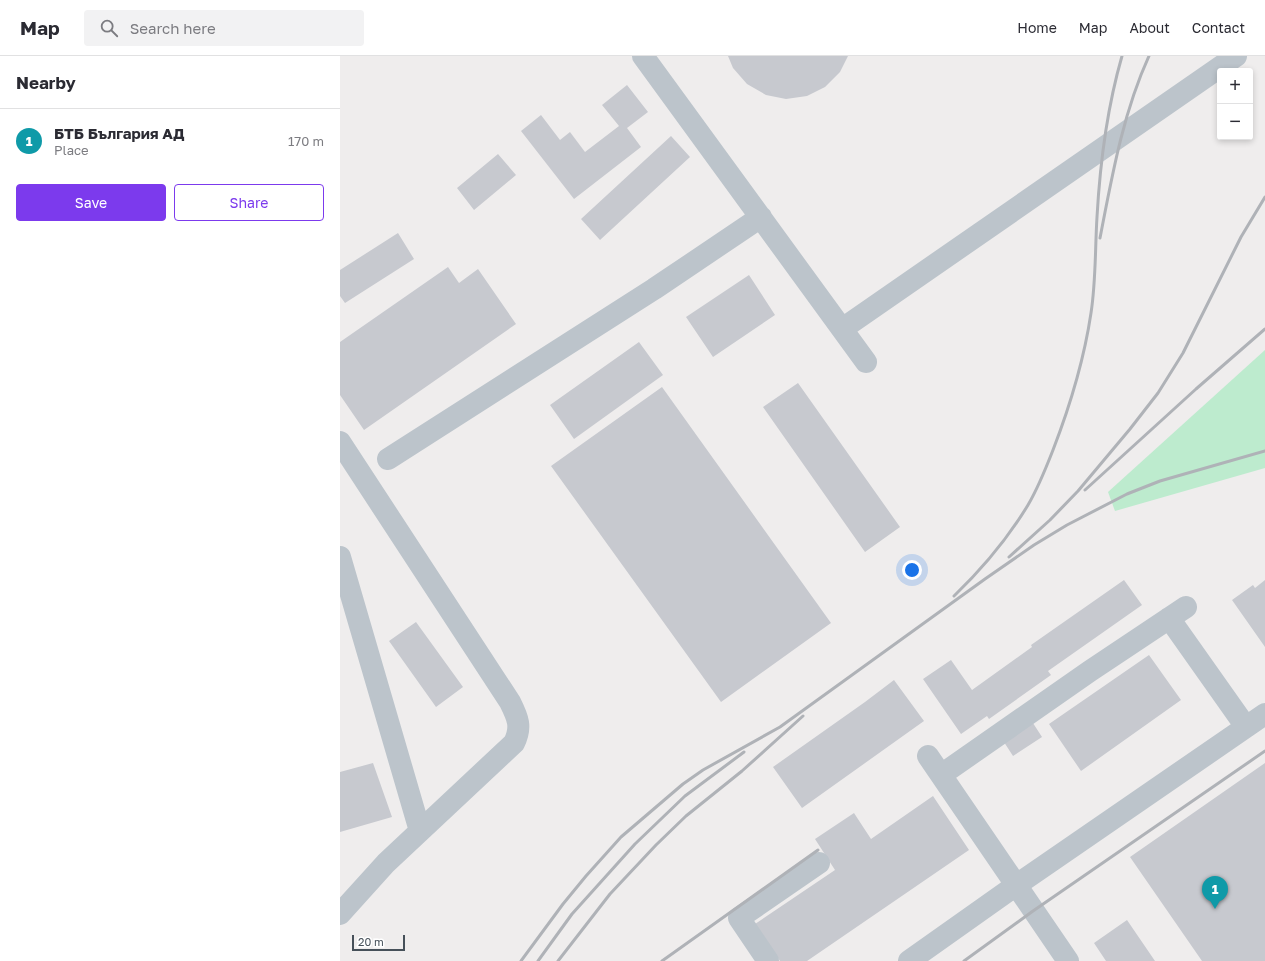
<!DOCTYPE html>
<html lang="en">
<head>
<meta charset="utf-8">
<style>
	body { margin:0; font-family:"Golos Text",sans-serif; background:#f2f2f3; color:#2b2b33 }
	.controls { position:absolute; right:12px; top:12px; display:grid; overflow:hidden; border-radius:4px; box-shadow:0 2px 6px #0003 }
	.controls button { width:36px; height:36px; display:grid; place-items:center; padding:0; border:0; border-bottom:1px solid #e1e1e2; background:#fff; color:#2b2b33; font:20px sans-serif }
	.scale { position:absolute; left:12px; bottom:10px; width:53px; box-sizing:border-box; padding-left:4px; border:2px solid #465059; border-top:0; font-size:11px; line-height:14px; white-space:nowrap; color:#465059; -webkit-text-stroke:3px #fff; paint-order:stroke }
	.you { position:absolute; left:572px; top:514px; width:14px; height:14px; margin:-10px; border:3px solid #fff; border-radius:50%; background:#1a73e8; box-shadow:0 0 0 6px #1a73e833 }
	.badge { display:grid; place-items:center; width:26px; height:26px; border-radius:50%; background:#7c3aed; color:#fff; font-size:13px; font-weight:700 }
	.pin { position:absolute; translate:-50% -33px; filter:drop-shadow(0 1px 2px #0008) }
	.pin::after { content:''; position:absolute; top:21px; width:14px; height:12px; background:inherit; clip-path:polygon(0 0,100% 0,50% 100%) }
	.list { margin:0; padding:0; list-style:none }
	h2 { display:flex; justify-content:space-between; align-items:center; height:52px; margin:0; padding:0 16px; font-size:17px }
	h2 small { font-size:13px; font-weight:400; color:#7c7c81 }
	.list li { display:grid; grid-template-columns:26px 1fr auto; gap:12px; align-items:center; box-sizing:border-box; height:64px; padding:0 16px; border-top:1px solid #e1e1e2 }
	.list b { display:block; font-size:15px; white-space:nowrap }
	.list p { margin:0; font-size:13px; white-space:nowrap; color:#7c7c81 }
	.list em { font-size:13px; font-style:normal; color:#7c7c81 }
	.actions { display:flex; gap:8px; padding:12px 16px }
	.actions a { flex:1; padding:9px 0; border:1px solid #7c3aed; border-radius:4px; text-align:center; font-size:14px; color:#7c3aed }
	.actions .main { background:#7c3aed; color:#fff }
	.icon { flex:none; width:22px; height:22px; fill:none; stroke:currentColor; stroke-width:2; stroke-linecap:round; stroke-linejoin:round }
	.map { position:relative; flex:none; width:925px; height:905px; overflow:hidden }
	header { display:flex; align-items:center; gap:24px; box-sizing:border-box; height:56px; padding:0 20px; background:#fff; border-bottom:1px solid #e1e1e2 }
	header strong { font-size:19px }
	nav { display:flex; gap:22px; margin-inline-start:auto; font-size:14px }
	.search { width:280px; height:36px; background:#f2f2f3; display:flex; align-items:center; gap:10px; box-sizing:border-box; padding:0 14px; border-radius:4px; color:#7c7c81; font-size:15px }
	main { display:flex }
	aside { flex:1; background:#fff }
	.map>svg:first-child { display:block }
	.green { fill:#bdebce }
	.building { fill:#c7c9cf }
	.lines { fill:none; stroke-linecap:round; stroke-linejoin:round }
	.minor { stroke:#bcc4cb; stroke-width:22 }
	.rail { stroke:#afb2b7; stroke-width:3 }
</style>
</head>
<body>
<header>
<strong>Map</strong>
<div class="search"><svg class="icon" aria-label="search" viewBox="0 0 24 24"><circle cx="10" cy="10" r="6"/><path d="M15 15l6 6"/></svg>Search here</div>
<nav><a>Home</a><a>Map</a><a>About</a><a>Contact</a></nav>
</header>
<main>
<aside>
<h2>Nearby<small></small></h2>
<ul class="list">
<li><span class="badge" style="background:#0f9aa8">1</span><div><b>БТБ България АД</b><p>Place</p></div><em>170 m</em></li>
</ul>
<div class="actions"><a class="main">Save</a><a>Share</a></div>
</aside>
<div class="map">
<svg width="925" height="905" viewBox="0 0 925 905">
	<rect width="100%" height="100%" fill="#efeded"/>
	<path class="green" d="M925 294V412L775 455 768 436Z"/>
	<path class="building" d="M388 0H508L500 16 485 31 467 40 446 43 426 39 407 28 393 12Z
		M287 29 308 56 287 72 301 91 234 143 181 75 201 59 220 84 230 76 245 96 279 70 262 49Z
		M331 80 350 101 260 184 241 163Z
		M158 98 176 119 134 154 117 132Z
		M58 177 74 203 5 247 0 240V214Z
		M108 211 119 227 138 213 176 268 24 374 0 339V286Z
		M409 219 435 259 373 301 346 261Z
		M299 286 323 319 234 383 210 349Z
		M458 327 560 471 525 496 423 351Z
		M322 331 491 567 381 646 211 410Z
		M784 524 802 549 708 615 711 619 649 663 647 660 621 678 583 623 611 604 632 634 692 591 691 589Z
		M925 524V591L892 544 913 529 915 532Z
		M76 566 123 631 96 651 49 585Z
		M809 599 841 644 741 715 709 668Z
		M554 624 584 665 462 752 433 711 525 646Z
		M691 664 702 681 673 700 662 683Z
		M33 707 52 761 0 776V716Z
		M925 707V905H862L790 801Z
		M593 740 629 794 467 905H440L415 868 495 814 475 783 514 757 531 783Z
		M787 864 815 905H766L754 887Z"/>
	<g class="lines">
		<path class="minor" d="M303 0 526 306
			M502 273 896 0
			M0 386 170 646C178 662 182 671 174 687L46 807 0 858
			M48 403 314 233 421 161
			M0 501 80 775
			M829 562 906 671
			M588 700 728 905
			M601 719 750 615 846 551
			M428 905 399 862 479 807
			M569 905 675 830 925 658"/>
		<path class="rail" d="M760 182C772 120 783 57 809 0
			M745 434 856 333 925 273
			M669 501 710 464 738 435 790 373 818 337 843 297 901 181 925 141
			M614 540C642 513 668 482 688 449 698 432 706 412 713 394 730 350 744 304 751 257 756 225 755 193 757 161 760 107 767 52 782 0
			M181 905 223 848 246 820 281 781 343 728 363 714 440 671 645 523 694 489 727 469 787 438 820 425 925 395
			M198 905 232 858 295 788 345 740 404 696
			M218 905 270 838 316 789 346 760 402 715 463 660
			M322 905 478 794
			M624 905 693 855 925 695"/>
	</g>
</svg>
<div class="controls">
<button>+</button>
<button>−</button>
</div>
<div class="scale">20 m</div>
<div class="you"></div>
<div class="pin badge" style="left:875px;top:853px;background:#0f9aa8">1</div>
</div>
</main>
</body>
</html>
